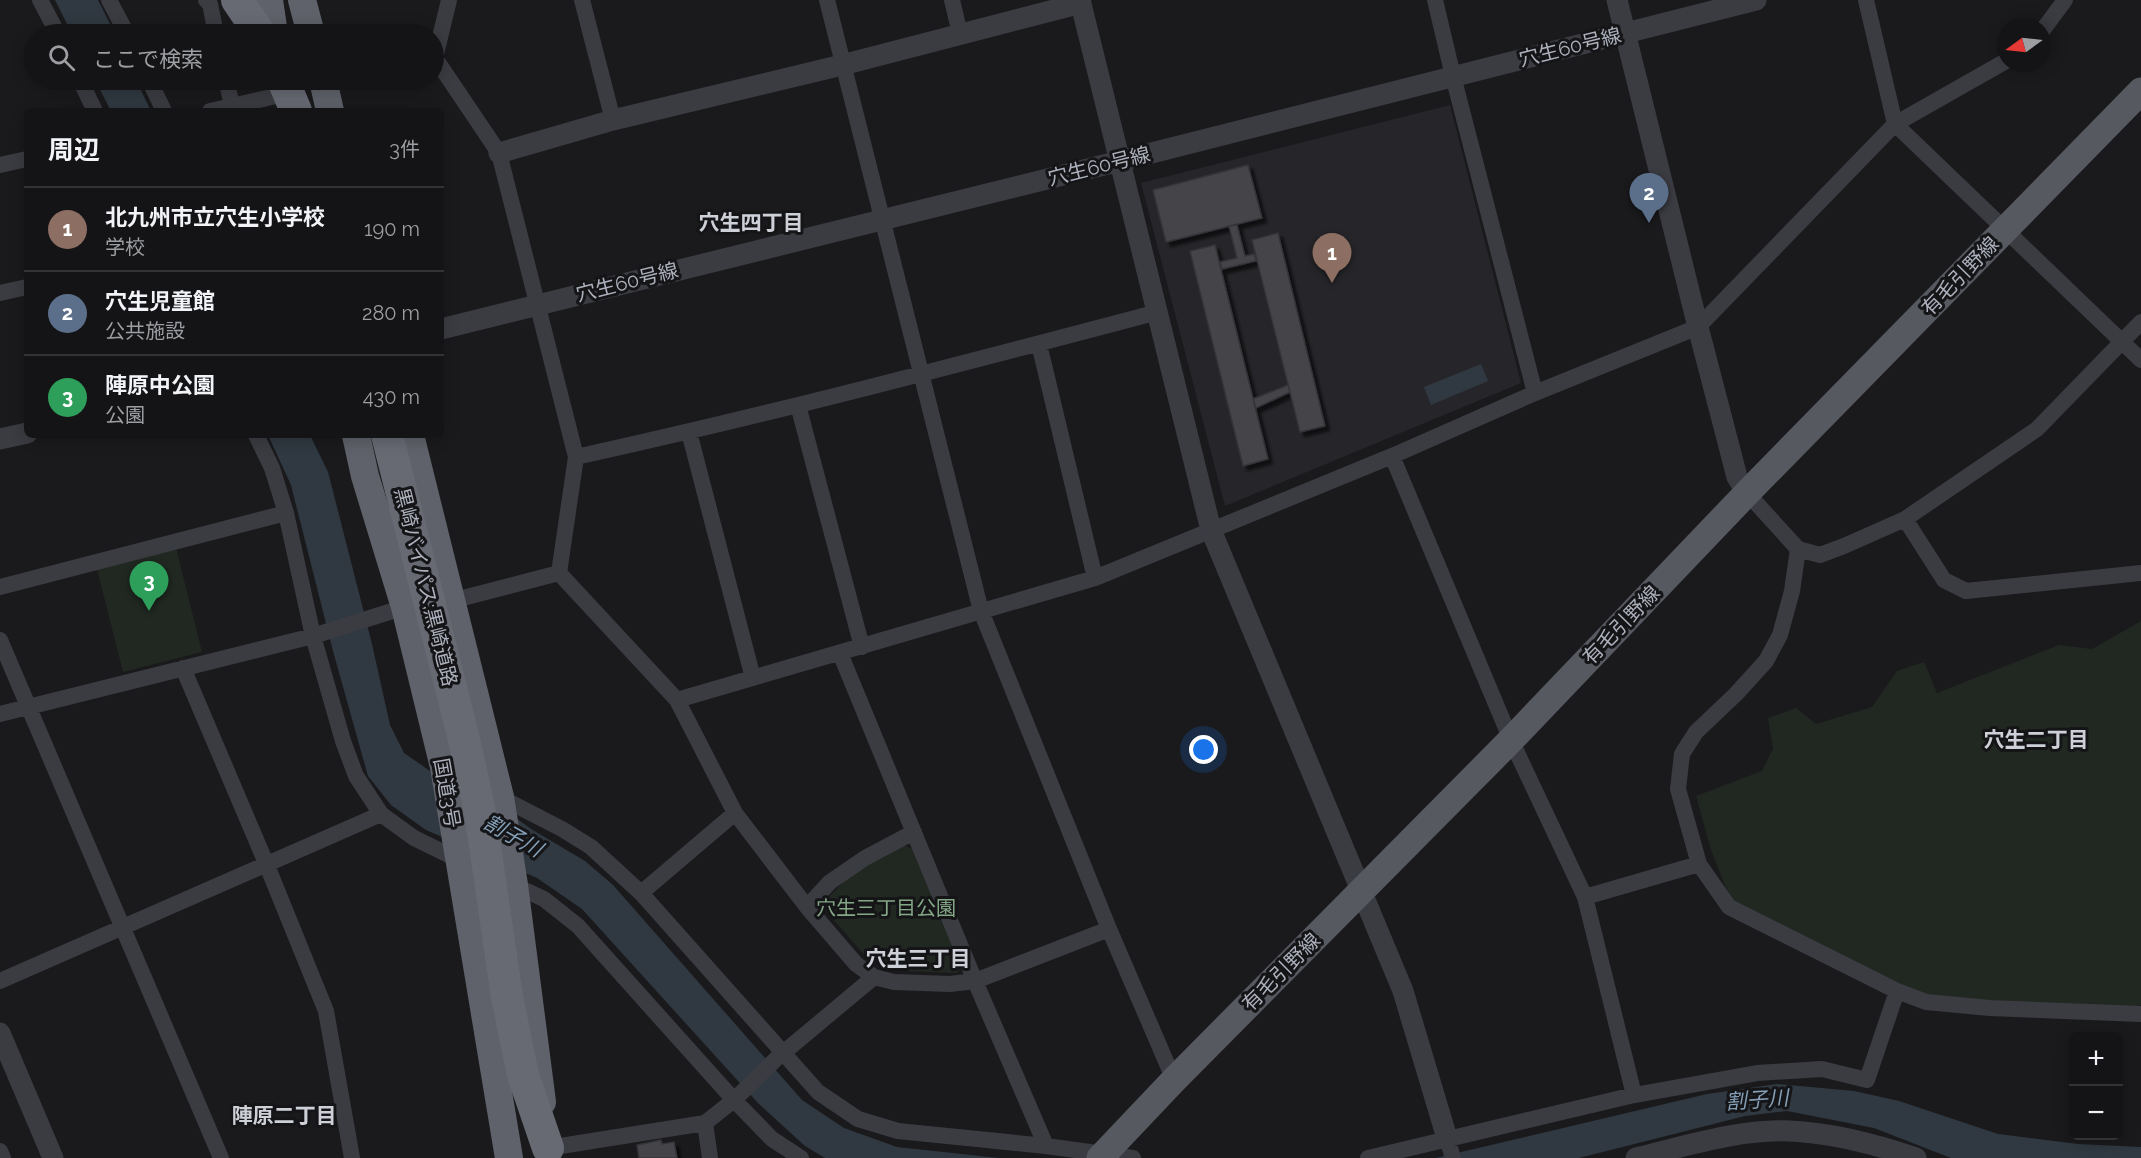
<!DOCTYPE html>
<html lang="ja">
<head>
<meta charset="utf-8">
<style>
	body { margin:0; font-family:Raleway,"Noto Sans JP",sans-serif; background:#1d1d1f; color:#f1f3f6 }
	.controls { position:absolute; right:18px; bottom:18px; display:grid; overflow:hidden; border-radius:9px; box-shadow:0 3px 15px #0003 }
	.controls button { width:54px; height:54px; display:grid; place-items:center; padding:0; border:0; border-bottom:2px solid #333335; background:#141416; color:#f1f3f6; font:30px sans-serif }
	.compass { position:absolute; left:1997px; top:18px; width:54px; height:54px; border-radius:50%; background:#141416; box-shadow:0 3px 15px #0003; rotate:255deg }
	.you { position:absolute; left:1204px; top:750px; width:21px; height:21px; margin:-15px; border:4px solid #fff; border-radius:50%; background:#1a73e8; box-shadow:0 0 0 9px #1a73e833 }
	.badge { display:grid; place-items:center; width:39px; height:39px; border-radius:50%; background:#f4b73a; color:#fff; font-size:20px; font-weight:700 }
	.pin { position:absolute; translate:-50% -50px; filter:drop-shadow(0 2px 3px #0008) }
	.pin::after { content:''; position:absolute; top:32px; width:21px; height:18px; background:inherit; clip-path:polygon(0 0,100% 0,50% 100%) }
	.list { margin:0; padding:0; list-style:none }
	h2 { display:flex; justify-content:space-between; align-items:center; height:78px; margin:0; padding:0 24px; font-size:26px }
	h2 small { font-size:20px; font-weight:400; color:#9d9ea1 }
	.list li { display:grid; grid-template-columns:39px 1fr auto; gap:18px; align-items:center; box-sizing:border-box; height:84px; padding:0 24px; border-top:2px solid #333335 }
	.list b { display:block; font-size:22px; white-space:nowrap }
	.list p { margin:0; font-size:20px; white-space:nowrap; color:#9d9ea1 }
	.list em { font-size:20px; font-style:normal; color:#9d9ea1 }
	.icon { flex:none; width:33px; height:33px; fill:none; stroke:currentColor; stroke-width:2; stroke-linecap:round; stroke-linejoin:round }
	.map { position:relative; flex:none; width:2141px; height:1158px; overflow:hidden }
	.search { position:absolute; background:#141416; box-shadow:0 3px 15px #0003; left:24px; top:24px; width:420px; height:66px; display:flex; align-items:center; gap:15px; box-sizing:border-box; padding:0 21px; border-radius:33px; color:#9d9ea1; font-size:22px }
	.panel { position:absolute; background:#141416; box-shadow:0 3px 15px #0003; left:24px; top:108px; width:420px; height:330px; border-radius:9px }
	.map>svg:first-child { display:block }
	.built { fill:#26262a }
	.green { fill:#202821 }
	.water { fill:#303941 }
	.building { fill:#44454a; stroke:#343439; stroke-width:1.5; filter:url(#shadow) }
	.lines { fill:none; stroke-linecap:round; stroke-linejoin:round }
	.minor { stroke:#3b3c42; stroke-width:16 }
	.tertiary { stroke:#3b3c42; stroke-width:21 }
	.primary { stroke:#575961; stroke-width:27 }
	.trunk { stroke:#5f626a; stroke-width:28 }
	.motorway { stroke:#676a73; stroke-width:32 }
	.labels { text-anchor:middle; stroke-width:6; stroke-linejoin:round; paint-order:stroke }
	.street-label { font-size:20px; fill:#adb1bc; stroke:#151518 }
	.park-label { font-size:20px; fill:#84a786; stroke:#151518 }
	.neighbourhood-label { font-size:21px; font-weight:bold; fill:#ced0d8; stroke:#151518 }
	.water-label { font-size:21px; font-style:italic; fill:#849fb7; stroke:#151518 }
</style>
</head>
<body>
<div class="map">
<svg width="2141" height="1158" viewBox="0 0 2141 1158">
	<defs>
		<filter id="shadow"><feDropShadow dx="4.5" dy="4.5" stdDeviation="1.5" flood-color="#0009"/></filter>
	</defs>
	<rect width="100%" height="100%" fill="#1a1a1d"/>
	<path class="built" d="M1450 105 1521 383 1225 506 1141 183Z"/>
	<path class="green" d="M176 548 202 652 123 672 97 569Z
		M2141 621V1005L2126 1009 1926 996 1732 903 1711 850 1696 796 1762 771 1773 749 1768 718 1796 708 1816 724 1872 707 1897 671 1924 662 1937 693 2059 645 2092 649Z
		M903 844 912 849 961 966 957 973 905 971 868 959 825 910 826 900 850 875Z"/>
	<path class="water" d="M55 0H98L115 34H72Z
		M95 80H136L151 111H111Z
		M1481 364 1488 381 1431 405 1424 387Z
		M268 435H310L328 472 372 644 390 725 404 753 430 771 501 807 531 829 585 861 613 885 802 1100 844 1128 897 1147 999 1158H825L805 1146 758 1103 582 909 537 878 426 830 391 805 368 776 333 651 291 485Z
		M1777 1084 1854 1091 1899 1101 1998 1134 2078 1144 2141 1147V1158H1951L1874 1128 1787 1111 1745 1116 1579 1158H1436L1707 1094Z"/>
	<path class="building" d="M1248 165 1262 218 1166 242 1153 190Z
		M1237 225 1245 256 1254 254 1256 261 1222 269 1220 262 1237 258 1229 226Z
		M1278 233 1325 426 1300 432 1252 240Z
		M1215 245 1268 459 1243 466 1190 251Z
		M1288 385 1290 392 1256 408 1253 399Z
		M661 1140 662 1144 674 1142 677 1158H639L637 1145Z"/>
	<g class="lines">
		<path class="minor" d="M40 0 58 34
			M109 0 127 34
			M206 0 210 4 216 34
			M449 0 435 58 499 153 576 457 559 573 677 700 735 813 807 907 856 964 874 977 894 982 950 984 975 981 1109 929
			M582 0 613 120
			M827 0 981 611 1109 929 1174 1080
			M952 0 960 34
			M1435 0 1453 76 1535 393
			M1866 0 1895 124 2141 360
			M2042 31 2065 0
			M80 80 95 111
			M149 80 164 111
			M226 80 232 105
			M210 111 280 95
			M0 165 27 159
			M0 293 27 287
			M1039 344 1095 578
			M798 405 862 647
			M689 432 753 678
			M256 435 272 468 286 513 313 636 343 741 356 776 381 814 414 838 459 860
			M1392 456 1511 740 1585 897 1634 1095
			M576 457C772 414 965 363 1158 312
			M1747 493 1798 549 1820 555 1844 546 1905 519 2037 429 2141 322
			M1905 519 1944 580 1966 591 2141 573
			M1798 549 1792 591 1780 635 1766 661 1736 694 1696 732 1682 754 1678 789 1699 864 1729 907 1897 991 1926 1002 1990 1008 2141 1014
			M0 587 286 513
			M451 601 559 573
			M0 640 221 1158
			M840 653 975 981 1046 1146
			M183 668 266 863 326 1011 352 1158
			M677 700 1095 578 1392 456 1535 393 1698 327 1895 124 2006 61
			M0 714 313 636 405 607
			M500 797 562 829 591 847 641 893 818 1092 858 1119 898 1131 1046 1146 1133 1158
			M514 885 544 899 578 926 734 1100 772 1139 801 1158
			M641 893 735 813
			M1585 897 1699 864
			M807 907 830 882 865 858 914 832
			M0 981 381 814
			M705 1123 710 1158
			M1447 1138 1453 1158
			M548 1148 705 1123 734 1100 777 1058 874 977
			M0 1151 3 1158
			M1368 1158 1634 1095 1757 1073 1822 1069 1867 1080 1897 991"/>
		<path class="tertiary" d="M1080 0 1211 530 1403 991 1447 1138
			M1617 0 1698 327 1737 477 1747 493
			M499 153 613 120 842 65 1081 3
			M441 329 1120 161 1756 0
			M0 439 27 433
			M0 1033 53 1158
			M1636 1158C1686 1146 1739 1129 1790 1131 1834 1133 1875 1144 1916 1158"/>
		<path class="primary" d="M1100 1158 1174 1080 1511 740 1747 493 2141 91"/>
		<path class="trunk" d="M269 0 274 34
			M302 0 311 34
			M323 80 330 111
			M356 435 365 476 405 607 444 767 509 1158
			M410 435 500 797 514 885 542 1102"/>
		<path class="motorway" d="M237 0 260 34
			M283 80 296 111
			M387 435 464 739 480 812 507 997 523 1075 548 1148"/>
	</g>
	<g class="labels">
		<g class="street-label">
			<text transform="translate(1570 47) rotate(-14)" y="7">穴生60号線</text>
			<text transform="translate(1099 166) rotate(-14)" y="7">穴生60号線</text>
			<text transform="translate(1960 276) rotate(-46)" y="7">有毛引野線</text>
			<text transform="translate(627 282) rotate(-14)" y="7">穴生60号線</text>
			<text transform="translate(426 587) rotate(76)" y="7">黒崎バイパス;黒崎道路</text>
			<text transform="translate(1621 625) rotate(-46)" y="7">有毛引野線</text>
			<text transform="translate(447 793) rotate(80)" y="7">国道3号</text>
			<text transform="translate(1281 972) rotate(-45)" y="7">有毛引野線</text>
		</g>
		<g class="park-label">
			<text x="886" y="915">穴生三丁目公園</text>
		</g>
		<g class="neighbourhood-label">
			<text x="751" y="230">穴生四丁目</text>
			<text x="2036" y="747">穴生二丁目</text>
			<text x="918" y="966">穴生三丁目</text>
			<text x="284" y="1123">陣原二丁目</text>
		</g>
		<g class="water-label">
			<text transform="translate(513 836) rotate(29)" y="7">割子川</text>
			<text transform="translate(1757 1100) rotate(-4)" y="7">割子川</text>
		</g>
	</g>
</svg>
<div class="controls">
<button>+</button>
<button>−</button>
</div>
<svg class="compass" viewBox="-18 -18 36 36"><path d="M0-13l5 13h-10z" fill="#e53935"/><path d="M0 13l5-13h-10z" fill="#9d9ea1"/></svg>
<div class="you"></div>
<div class="pin badge" style="left:1332px;top:283px;background:#8d6e63">1</div>
<div class="pin badge" style="left:1649px;top:223px;background:#5c6f8a">2</div>
<div class="pin badge" style="left:149px;top:611px;background:#2e9e5b">3</div>
<div class="search"><svg class="icon" aria-label="search" viewBox="0 0 24 24"><circle cx="10" cy="10" r="6"/><path d="M15 15l6 6"/></svg>ここで検索</div>
<section class="panel">
<h2>周辺<small>3件</small></h2>
<ul class="list">
<li><span class="badge" style="background:#8d6e63">1</span><div><b>北九州市立穴生小学校</b><p>学校</p></div><em>190 m</em></li>
<li><span class="badge" style="background:#5c6f8a">2</span><div><b>穴生児童館</b><p>公共施設</p></div><em>280 m</em></li>
<li><span class="badge" style="background:#2e9e5b">3</span><div><b>陣原中公園</b><p>公園</p></div><em>430 m</em></li>
</ul>
</section>
</div>
</body>
</html>
